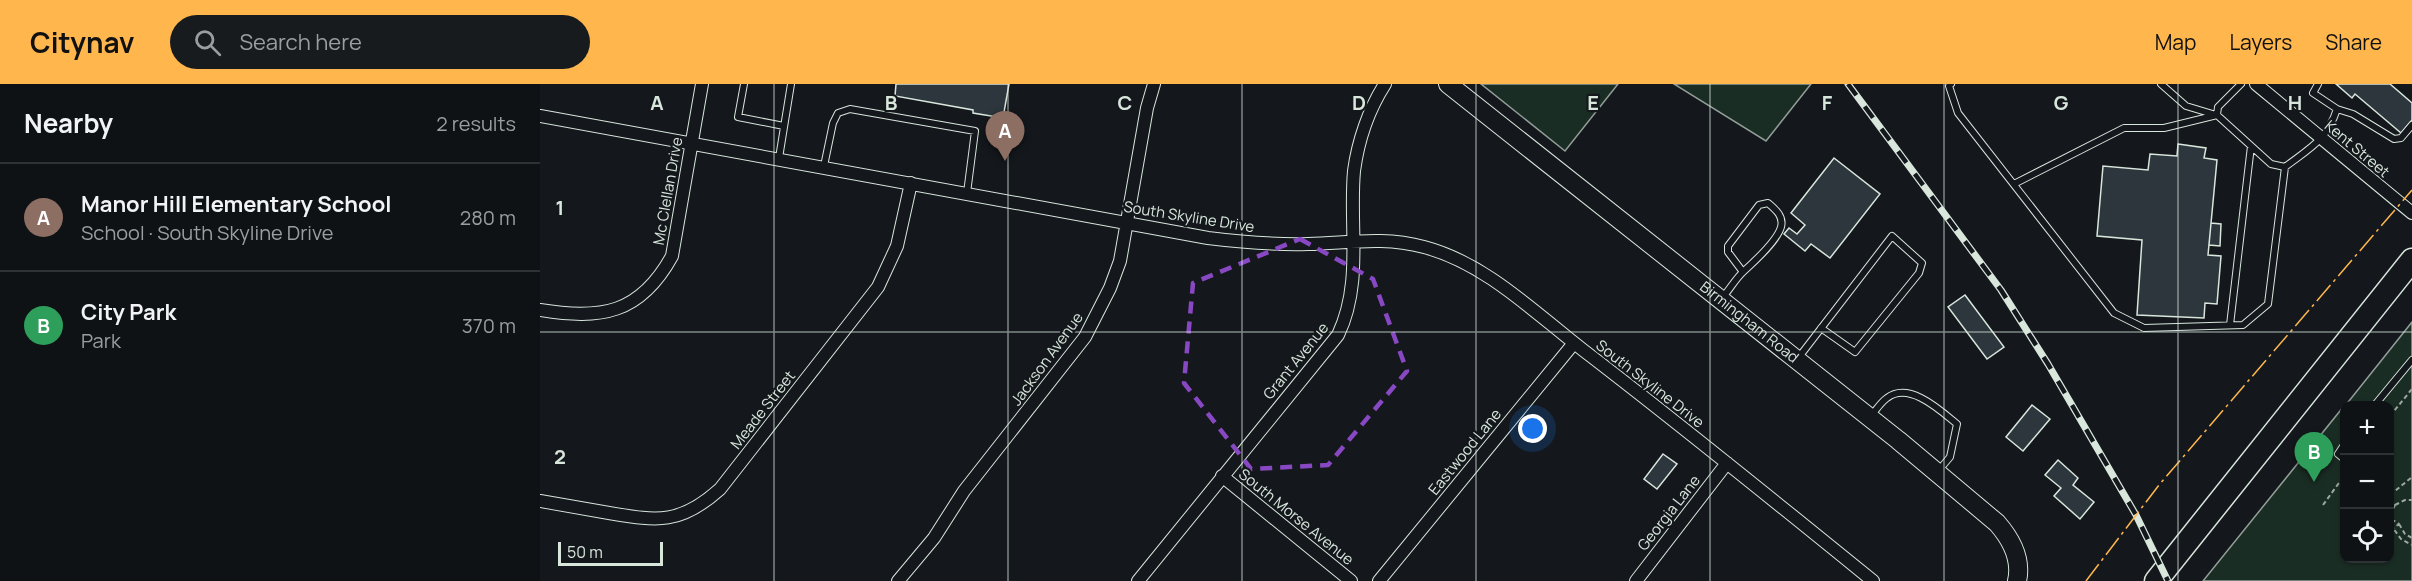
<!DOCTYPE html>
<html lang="en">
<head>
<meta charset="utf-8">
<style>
	body { margin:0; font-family:Manrope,sans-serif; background:#181b1e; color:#f1f3f6 }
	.controls { position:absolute; right:18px; bottom:18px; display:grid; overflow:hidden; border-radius:12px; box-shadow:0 2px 4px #0004 }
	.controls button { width:54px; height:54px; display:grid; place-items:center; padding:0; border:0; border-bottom:2px solid #2f3234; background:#0f1215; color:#f1f3f6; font:30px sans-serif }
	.scale { position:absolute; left:18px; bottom:15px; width:105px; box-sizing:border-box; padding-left:6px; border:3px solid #d8e6dc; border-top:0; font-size:16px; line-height:21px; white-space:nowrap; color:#d8e6dc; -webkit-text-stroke:4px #14181c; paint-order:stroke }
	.you { position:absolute; left:993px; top:345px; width:21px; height:21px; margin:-15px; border:4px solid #fff; border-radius:50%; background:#1a73e8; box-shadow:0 0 0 9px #1a73e833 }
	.badge { display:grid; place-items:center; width:39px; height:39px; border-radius:50%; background:#ffb74d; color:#fff; font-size:20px; font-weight:700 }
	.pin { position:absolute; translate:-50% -50px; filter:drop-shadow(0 2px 3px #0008) }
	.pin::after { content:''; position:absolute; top:32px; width:21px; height:18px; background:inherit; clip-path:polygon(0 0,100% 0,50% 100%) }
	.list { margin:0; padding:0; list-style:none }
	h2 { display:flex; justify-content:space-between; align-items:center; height:78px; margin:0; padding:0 24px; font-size:26px }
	h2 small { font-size:20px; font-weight:400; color:#9b9ea0 }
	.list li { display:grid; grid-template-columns:39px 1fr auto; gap:18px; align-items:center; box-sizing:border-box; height:108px; padding:0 24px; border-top:2px solid #2f3234 }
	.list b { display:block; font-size:22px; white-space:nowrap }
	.list p { margin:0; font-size:20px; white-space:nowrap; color:#9b9ea0 }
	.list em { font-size:20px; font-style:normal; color:#9b9ea0 }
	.icon { flex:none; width:33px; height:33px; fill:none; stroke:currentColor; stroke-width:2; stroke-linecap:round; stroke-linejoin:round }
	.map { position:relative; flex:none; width:1872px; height:497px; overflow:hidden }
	header { display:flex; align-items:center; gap:36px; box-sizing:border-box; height:84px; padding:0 30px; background:#ffb74d; color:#111 }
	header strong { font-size:28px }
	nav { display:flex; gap:33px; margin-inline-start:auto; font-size:21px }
	.search { width:420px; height:54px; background:#181b1e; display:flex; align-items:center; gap:15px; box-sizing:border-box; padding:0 21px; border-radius:33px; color:#9b9ea0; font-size:22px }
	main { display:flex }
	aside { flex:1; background:#0f1215 }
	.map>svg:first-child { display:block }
	.green { fill:#1a2d24; stroke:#939e99; stroke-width:1.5 }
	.building { fill:#2c363c; stroke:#d8e6dc; stroke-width:1.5 }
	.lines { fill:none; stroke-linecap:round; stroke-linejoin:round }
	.lane-casing { stroke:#d8e6dc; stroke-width:8 }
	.street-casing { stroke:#d8e6dc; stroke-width:14 }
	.secondary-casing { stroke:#d8e6dc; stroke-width:20 }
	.highway-casing { stroke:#d8e6dc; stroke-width:25 }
	.path { stroke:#9da8a2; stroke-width:2; stroke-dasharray:4.5 3; stroke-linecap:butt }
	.lane { stroke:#14181c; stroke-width:6 }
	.street { stroke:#14181c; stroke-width:12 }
	.secondary { stroke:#14181c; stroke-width:18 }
	.highway { stroke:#14181c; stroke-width:22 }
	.rail-casing { stroke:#d8e6dc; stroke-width:7 }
	.rail { stroke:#14181c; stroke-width:4.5; stroke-dasharray:14; stroke-linecap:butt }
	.power { stroke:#ffb74d; stroke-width:1.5; stroke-dasharray:21 4.5 3 4.5; stroke-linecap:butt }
	.marked { fill:none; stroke:#8948c3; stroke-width:4.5; stroke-dasharray:12 8; stroke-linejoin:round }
	.grid { fill:none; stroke:#d8e6dc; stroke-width:1.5; stroke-opacity:0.55 }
	.labels { text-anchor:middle; stroke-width:4.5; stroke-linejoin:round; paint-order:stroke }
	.street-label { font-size:15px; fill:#d8e6dc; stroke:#14181c }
	.grid-label { font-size:20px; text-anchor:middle; font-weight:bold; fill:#d8e6dc; stroke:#14181c; stroke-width:4.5; stroke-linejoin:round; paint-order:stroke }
</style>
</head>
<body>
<header>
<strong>Citynav</strong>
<div class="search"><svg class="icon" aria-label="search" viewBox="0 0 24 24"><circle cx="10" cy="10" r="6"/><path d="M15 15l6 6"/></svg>Search here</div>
<nav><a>Map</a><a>Layers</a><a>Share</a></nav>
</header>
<main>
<aside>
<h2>Nearby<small>2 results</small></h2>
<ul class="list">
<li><span class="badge" style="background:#8d6e63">A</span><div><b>Manor Hill Elementary School</b><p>School · South Skyline Drive</p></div><em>280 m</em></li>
<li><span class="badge" style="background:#2e9e5b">B</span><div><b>City Park</b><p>Park</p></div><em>370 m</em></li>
</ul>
</aside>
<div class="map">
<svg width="1872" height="497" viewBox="0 0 1872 497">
	<rect width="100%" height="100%" fill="#14181c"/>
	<path class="green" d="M941 0H1078L1025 67Z
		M1134 0H1271L1226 57Z
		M1872 238V497H1663L1804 322V474H1850V322H1805Z"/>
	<path class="building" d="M356 0H469L463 34 433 29V26L355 12Z
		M1796 0H1850L1872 19V36L1861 49 1815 10 1812 14Z
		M1638 60 1666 64 1664 74 1677 76 1668 171 1681 172 1677 220 1665 219 1664 234 1597 231 1602 156 1557 152 1563 82 1608 86 1610 70 1637 72Z
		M1294 74 1340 110 1290 174 1271 160 1265 167 1244 150 1249 144 1257 150 1265 141 1251 129Z
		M1671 139 1681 140 1680 162 1669 161Z
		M1425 211 1464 263 1447 275 1408 223Z
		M1492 321 1510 335 1483 367 1466 353Z
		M1123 370 1137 380 1117 405 1104 395Z
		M1518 376 1538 394 1533 401 1554 418 1540 435 1514 412 1521 404 1505 391Z"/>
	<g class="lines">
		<defs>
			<path id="lane" d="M204 0 198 33 244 42
				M1411 0 1409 2 1418 29 1574 229 1604 244 1703 241 1728 220 1745 83
				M1621 0 1646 22 1676 31
				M1701 0 1678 23 1677 31 1731 80 1745 83C1770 64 1787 56 1797 25L1773 9 1778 0
				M1797 25 1813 30 1854 55 1861 54 1872 41
				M239 74 251 0
				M284 82 293 39 298 29 310 25 435 47 427 109
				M1474 100 1584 44H1624L1677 31
				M1183 213C1190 205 1196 194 1204 187 1215 177 1237 157 1241 143 1244 132 1235 125 1228 119L1219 121 1188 162V168L1203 188
				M1690 241 1711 62
				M1259 273 1352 152 1382 179 1379 189 1315 268 1281 244
				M1834 322 1872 276
				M1331 332C1336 326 1341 318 1347 314 1369 297 1400 326 1417 340L1410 373 1399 386
				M1804 361 1798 370 1804 375"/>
			<path id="street" d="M1716 0 1872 129
				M0 32 668 154C701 158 734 161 768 160 809 159 843 152 884 163 945 179 994 228 1043 266 1141 341 1237 419 1333 497
				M0 226C61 236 100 230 132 172L162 0
				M682 392 811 497
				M0 417C23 421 46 425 69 429 118 437 140 441 180 405L338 203 357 162 371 99
				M358 497 394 454 424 407 545 253 570 204 580 177 607 24 614 0
				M598 497 798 251C823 199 809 142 814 87 818 57 829 25 845 0
				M839 497 1034 259
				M1096 497 1187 379"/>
			<g id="secondary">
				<path id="s1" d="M908 0 1358 356 1457 439C1471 455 1482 475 1477 497"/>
			</g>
			<path id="highway" d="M1616 497 1872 176"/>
		</defs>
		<use href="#lane" class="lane-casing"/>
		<use href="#street" class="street-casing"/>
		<use href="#secondary" class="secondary-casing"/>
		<use href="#highway" class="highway-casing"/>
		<path class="path" d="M1850 332 1872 305
			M1850 411 1872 393
			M1850 414 1855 421 1852 428 1853 436 1859 440 1852 445
			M1783 421 1804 392
			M1855 421 1865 416H1872
			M1850 440 1861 455 1872 461
			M1859 440 1865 450 1872 454"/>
		<use href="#lane" class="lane"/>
		<use href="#street" class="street"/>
		<use href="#secondary" class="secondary"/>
		<use href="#highway" class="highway"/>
		<defs>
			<path id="rail" d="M1308 0 1461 206 1508 280 1596 431 1628 497"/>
		</defs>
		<use href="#rail" class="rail-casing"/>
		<use href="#rail" class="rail"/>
		<path class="power" d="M1546 497 1619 401 1872 106"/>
	</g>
	<path class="marked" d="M760 155 833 195 867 287 788 381 711 385 644 299 653 199Z"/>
	<path class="grid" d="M234 0V497M468 0V497M702 0V497M936 0V497M1170 0V497M1404 0V497M1638 0V497M0 248H1872"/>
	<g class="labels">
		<g class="street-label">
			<text transform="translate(1817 65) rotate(40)" y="5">Kent Street</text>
			<text transform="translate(128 107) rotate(-80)" y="5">Mc Clellan Drive</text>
			<text transform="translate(649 133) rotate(9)" y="5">South Skyline Drive</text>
			<text dy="5" stroke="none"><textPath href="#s1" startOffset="384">Birmingham Road</textPath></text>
			<text transform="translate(507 275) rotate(-54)" y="5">Jackson Avenue</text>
			<text transform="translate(756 277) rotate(-51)" y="5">Grant Avenue</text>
			<text transform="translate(1110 300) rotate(38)" y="5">South Skyline Drive</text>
			<text transform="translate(223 326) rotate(-52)" y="5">Meade Street</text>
			<text transform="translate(925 368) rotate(-51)" y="5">Eastwood Lane</text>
			<text transform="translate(1129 429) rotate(-52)" y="5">Georgia Lane</text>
			<text transform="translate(756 433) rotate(39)" y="5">South Morse Avenue</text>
		</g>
	</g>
	<g class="grid-label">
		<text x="117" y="26">A</text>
		<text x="351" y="26">B</text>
		<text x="585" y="26">C</text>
		<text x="819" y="26">D</text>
		<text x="1053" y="26">E</text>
		<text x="1287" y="26">F</text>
		<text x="1521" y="26">G</text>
		<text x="1755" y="26">H</text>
		<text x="20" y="131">1</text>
		<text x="20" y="380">2</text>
	</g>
</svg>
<div class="controls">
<button>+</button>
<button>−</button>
<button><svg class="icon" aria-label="locate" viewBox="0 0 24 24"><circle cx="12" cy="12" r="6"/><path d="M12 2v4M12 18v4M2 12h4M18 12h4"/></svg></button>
</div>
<div class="scale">50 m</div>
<div class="you"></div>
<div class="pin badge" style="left:465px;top:77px;background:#8d6e63">A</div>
<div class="pin badge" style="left:1774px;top:398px;background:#2e9e5b">B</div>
</div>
</main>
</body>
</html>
